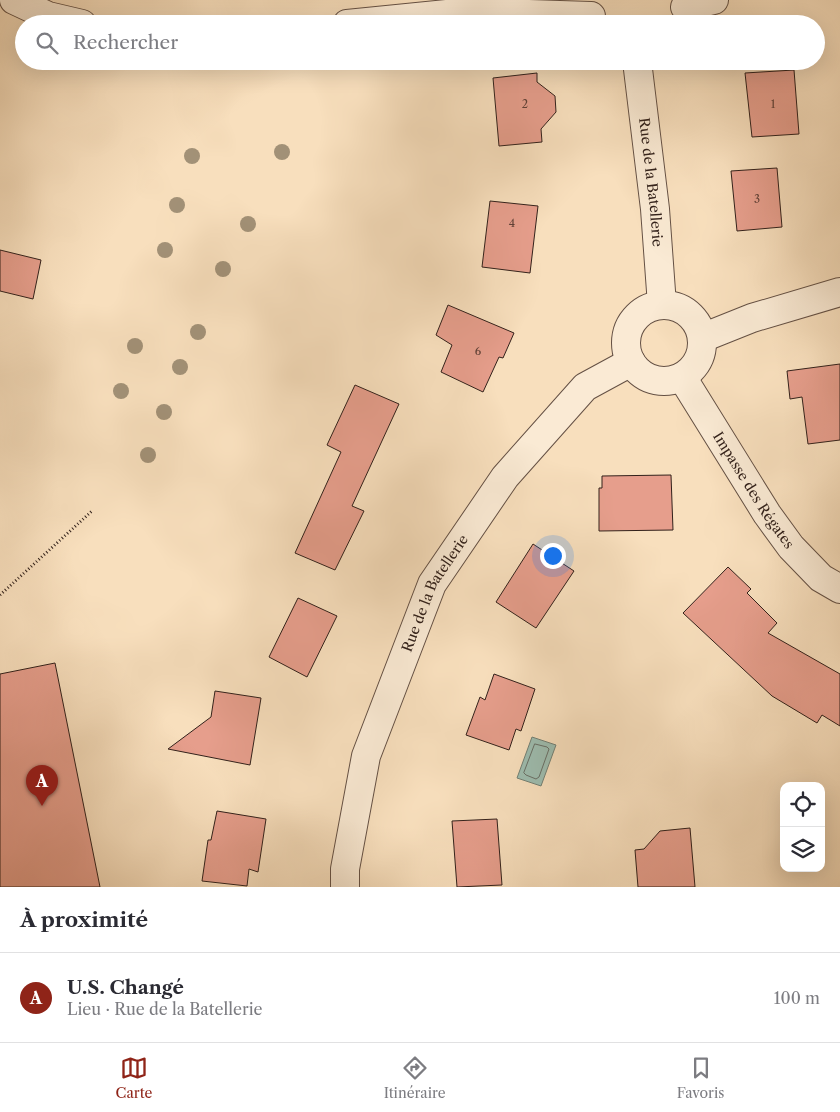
<!DOCTYPE html>
<html lang="fr">
<head>
<meta charset="utf-8">
<style>
	body { margin:0; font-family:"Libre Caslon Text",serif; background:#f2f2f3; color:#2b2b33 }
	.controls { position:absolute; right:15px; bottom:15px; display:grid; overflow:hidden; border-radius:10px; box-shadow:0 5px 20px #0002 }
	.controls button { width:45px; height:45px; display:grid; place-items:center; padding:0; border:0; border-bottom:1px solid #e1e1e2; background:#fff; color:#2b2b33; font:25px sans-serif }
	.you { position:absolute; left:552px; top:555px; width:18px; height:18px; margin:-12px; border:4px solid #fff; border-radius:50%; background:#1a73e8; box-shadow:0 0 0 8px #1a73e833 }
	.badge { display:grid; place-items:center; width:32px; height:32px; border-radius:50%; background:#8f2418; color:#fff; font-size:16px; font-weight:700 }
	.pin { position:absolute; translate:-50% -41px; filter:drop-shadow(0 1px 2px #0008) }
	.pin::after { content:''; position:absolute; top:26px; width:18px; height:15px; background:inherit; clip-path:polygon(0 0,100% 0,50% 100%) }
	.list { margin:0; padding:0; list-style:none }
	h2 { display:flex; justify-content:space-between; align-items:center; height:65px; margin:0; padding:0 20px; font-size:21px }
	h2 small { font-size:16px; font-weight:400; color:#7c7c81 }
	.list li { display:grid; grid-template-columns:32px 1fr auto; gap:15px; align-items:center; box-sizing:border-box; height:90px; padding:0 20px; border-top:1px solid #e1e1e2 }
	.list b { display:block; font-size:19px; white-space:nowrap }
	.list p { margin:0; font-size:16px; white-space:nowrap; color:#7c7c81 }
	.list em { font-size:16px; font-style:normal; color:#7c7c81 }
	.icon { flex:none; width:28px; height:28px; fill:none; stroke:currentColor; stroke-width:2; stroke-linecap:round; stroke-linejoin:round }
	.map { position:relative; flex:none; width:840px; height:887px; overflow:hidden }
	.search { position:absolute; background:#fff; box-shadow:0 5px 20px #0002; left:15px; right:15px; top:15px; height:55px; display:flex; align-items:center; gap:12px; box-sizing:border-box; padding:0 18px; border-radius:28px; color:#7c7c81; font-size:19px }
	.sheet { height:155px; background:#fff }
	nav { display:flex; justify-content:space-around; align-items:center; box-sizing:border-box; height:70px; border-top:1px solid #e1e1e2; background:#fff; font-size:14px; color:#7c7c81 }
	nav a { display:grid; justify-items:center; gap:2px }
	nav .on { color:#8f2418 }
	.map>svg:first-child { display:block }
	.water { fill:#9dbdb0; stroke:#727f74 }
	.lines { fill:none; stroke-linecap:round; stroke-linejoin:round }
	.shore { stroke:#686f66; stroke-width:1 }
	.building { fill:#e69e8c; stroke:#32211b }
	.minor-casing { stroke:#645044; stroke-width:30 }
	.tertiary-casing { stroke:#645044; stroke-width:30 }
	.path { stroke:#32211b; stroke-width:3; stroke-dasharray:1 2.5; stroke-linecap:butt }
	.minor { stroke:#faead4; stroke-width:28 }
	.tertiary { stroke:#faead4; stroke-width:28 }
	.tree { fill:#a29177 }
	.labels { text-anchor:middle; stroke-width:5; stroke-linejoin:round; paint-order:stroke }
	.number-label { font-size:11px; fill:#5f4037 }
	.street-label { font-size:14px; fill:#32211b; stroke:#faead4 }
</style>
</head>
<body>
<div class="map">
<svg width="840" height="887" viewBox="0 0 840 887">
	<rect width="100%" height="100%" fill="#f8dfbd"/>
	<filter id="stains"><feTurbulence type="fractalNoise" baseFrequency=".004" numOctaves="4"/><feColorMatrix values="0 0 0 0 .2 0 0 0 0 .09 0 0 0 0 .02 0 0 0 .5 -.17"/></filter>
	<radialGradient id="worn" r=".72"><stop offset=".6" stop-color="#630" stop-opacity="0"/><stop offset="1" stop-color="#630" stop-opacity=".3"/></radialGradient>
	<path class="water" d="M532 737 556 745 541 786 517 778Z"/>
	<g class="lines">
		<path class="shore" d="M535 744 547 747 549 749 539 777 536 779 526 775 524 773Z"/>
	</g>
	<path class="building" d="M794 70 799 134 752 137 745 73Z
		M537 73V82L555 96 556 112 541 129 542 142 499 146 493 78Z
		M777 168 782 227 737 231 731 171Z
		M490 201 538 206 530 273 482 267Z
		M0 250 41 260 33 299 0 291Z
		M448 305 514 333 503 358 499 357 483 392 441 372 452 345 436 335Z
		M840 364V440L808 444 802 397 790 399 787 371Z
		M355 385 399 404 352 506 364 511 335 570 295 553 341 452 327 445Z
		M671 475 673 530 599 531V488H602V476Z
		M533 544 574 571 536 628 496 602Z
		M728 567 751 589 747 593 777 623 768 633 840 674V726L822 715 817 723 772 696 683 613Z
		M298 598 337 616 307 677 269 657Z
		M55 663 100 887H0V674Z
		M494 674 535 689 521 731 516 729 509 750 466 735 480 697 485 700Z
		M215 691 261 698 250 765 168 749 211 717Z
		M217 811 266 819 258 872 249 869 247 886 202 881 208 840H211Z
		M497 819 502 885 457 887 452 821Z
		M690 828 695 887H638L635 850 644 849 660 831Z"/>
	<g class="lines">
		<defs>
			<g id="minor">
				<path id="s1" d="M637 61 655 209 662 305"/>
				<circle cx="664" cy="343" r="38"/>
				<path d="M702 338 752 318 840 292"/>
				<path id="s2" d="M682 377 767 514 791 547 821 578 840 589"/>
				<path id="s3" d="M345 887V869L366 756 432 584 505 477 585 387 631 362"/>
			</g>
			<path id="tertiary" d="M14 0 48 16 82 24
				M685 7 714 0
				M347 24 466 12 591 16"/>
		</defs>
		<use href="#minor" class="minor-casing"/>
		<use href="#tertiary" class="tertiary-casing"/>
		<path class="path" d="M0 595 92 511"/>
		<use href="#minor" class="minor"/>
		<use href="#tertiary" class="tertiary"/>
	</g>
	<g class="tree">
		<circle cx="282" cy="152" r="8"/>
		<circle cx="192" cy="156" r="8"/>
		<circle cx="177" cy="205" r="8"/>
		<circle cx="248" cy="224" r="8"/>
		<circle cx="165" cy="250" r="8"/>
		<circle cx="223" cy="269" r="8"/>
		<circle cx="198" cy="332" r="8"/>
		<circle cx="135" cy="346" r="8"/>
		<circle cx="180" cy="367" r="8"/>
		<circle cx="121" cy="391" r="8"/>
		<circle cx="164" cy="412" r="8"/>
		<circle cx="148" cy="455" r="8"/>
	</g>
	<g class="labels">
		<g class="number-label">
			<text x="525" y="108">2</text>
			<text x="773" y="108">1</text>
			<text x="757" y="203">3</text>
			<text x="512" y="227">4</text>
			<text x="478" y="355">6</text>
		</g>
		<g class="street-label">
			<text dy="5" stroke="none"><textPath href="#s1" startOffset="122">Rue de la Batellerie</textPath></text>
			<text dy="5" stroke="none"><textPath href="#s2" startOffset="134">Impasse des Régates</textPath></text>
			<text dy="5" stroke="none"><textPath href="#s3" startOffset="310">Rue de la Batellerie</textPath></text>
		</g>
	</g>
	<rect width="100%" height="100%" filter="url(#stains)"/>
	<rect width="100%" height="100%" fill="url(#worn)"/>
</svg>
<div class="controls">
<button><svg class="icon" aria-label="locate" viewBox="0 0 24 24"><circle cx="12" cy="12" r="6"/><path d="M12 2v4M12 18v4M2 12h4M18 12h4"/></svg></button>
<button><svg class="icon" aria-label="layers" viewBox="0 0 24 24"><path d="M12 4l9 5-9 5-9-5zM3 14l9 5 9-5"/></svg></button>
</div>
<div class="you"></div>
<div class="pin badge" style="left:42px;top:806px">A</div>
<div class="search"><svg class="icon" aria-label="search" viewBox="0 0 24 24"><circle cx="10" cy="10" r="6"/><path d="M15 15l6 6"/></svg>Rechercher</div>
</div>
<section class="sheet">
<h2>À proximité<small></small></h2>
<ul class="list">
<li><span class="badge">A</span><div><b>U.S. Changé</b><p>Lieu · Rue de la Batellerie</p></div><em>100 m</em></li>
</ul>
</section>
<nav>
<a class="on"><svg class="icon" aria-label="map" viewBox="0 0 24 24"><path d="M3 6l6-2 6 2 6-2v14l-6 2-6-2-6 2zM9 4v14M15 6v14"/></svg>Carte</a>
<a><svg class="icon" aria-label="directions" viewBox="0 0 24 24"><path d="M12 3l9 9-9 9-9-9zM9 14v-3h6M13 9l2 2-2 2"/></svg>Itinéraire</a>
<a><svg class="icon" aria-label="saved" viewBox="0 0 24 24"><path d="M7 4h10v16l-5-4-5 4z"/></svg>Favoris</a>
</nav>
</body>
</html>
